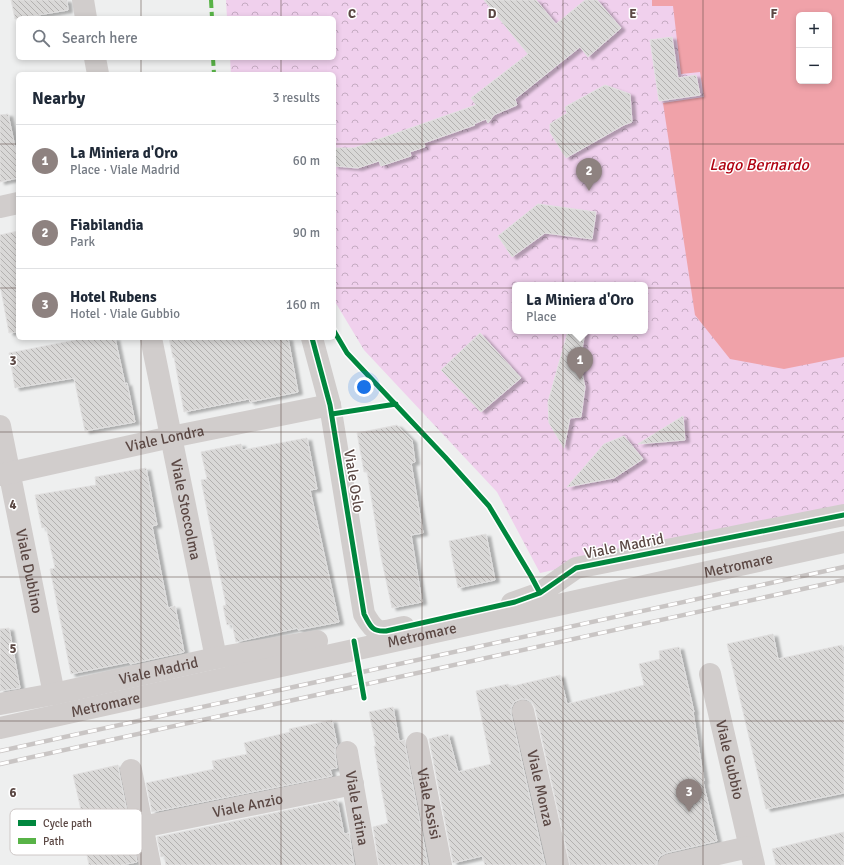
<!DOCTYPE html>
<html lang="en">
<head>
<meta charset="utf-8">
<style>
	body { margin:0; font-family:Signika,sans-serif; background:#f2f2f3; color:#1f2937 }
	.controls { position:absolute; right:12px; top:12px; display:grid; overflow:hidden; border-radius:6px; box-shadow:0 2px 6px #0003 }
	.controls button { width:36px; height:36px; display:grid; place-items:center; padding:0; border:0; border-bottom:1px solid #e0e1e3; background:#fff; color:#1f2937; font:20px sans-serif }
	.you { position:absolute; left:364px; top:387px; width:14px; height:14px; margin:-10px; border:3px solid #fff; border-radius:50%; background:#1a73e8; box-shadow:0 0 0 6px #1a73e833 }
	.badge { display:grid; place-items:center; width:26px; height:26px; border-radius:50%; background:#8e8280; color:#fff; font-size:13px; font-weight:700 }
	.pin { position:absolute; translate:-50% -33px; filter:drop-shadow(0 1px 2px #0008) }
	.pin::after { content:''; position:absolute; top:21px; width:14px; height:12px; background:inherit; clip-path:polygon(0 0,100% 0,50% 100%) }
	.popup { position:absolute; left:512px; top:282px; width:136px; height:52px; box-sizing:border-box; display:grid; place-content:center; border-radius:6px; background:#fff; filter:drop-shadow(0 1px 3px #0005); font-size:13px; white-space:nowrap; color:#747a83 }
	.popup b { font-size:15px; color:#1f2937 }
	.popup::after { content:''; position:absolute; left:50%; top:100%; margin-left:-8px; border:8px solid transparent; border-top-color:#fff }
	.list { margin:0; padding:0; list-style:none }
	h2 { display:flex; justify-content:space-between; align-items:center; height:52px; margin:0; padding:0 16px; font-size:17px }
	h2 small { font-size:13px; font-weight:400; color:#747a83 }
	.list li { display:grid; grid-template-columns:26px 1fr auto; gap:12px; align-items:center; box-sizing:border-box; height:72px; padding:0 16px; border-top:1px solid #e0e1e3 }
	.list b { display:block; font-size:15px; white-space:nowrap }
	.list p { margin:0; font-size:13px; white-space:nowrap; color:#747a83 }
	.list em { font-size:13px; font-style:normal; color:#747a83 }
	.icon { flex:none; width:22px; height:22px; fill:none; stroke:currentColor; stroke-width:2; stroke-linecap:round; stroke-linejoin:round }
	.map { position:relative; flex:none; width:844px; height:865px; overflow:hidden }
	.search { position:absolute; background:#fff; box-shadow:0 2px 6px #0003; left:16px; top:16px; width:320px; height:44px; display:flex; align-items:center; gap:10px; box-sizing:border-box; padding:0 14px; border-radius:6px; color:#747a83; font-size:15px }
	.panel { position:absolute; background:#fff; box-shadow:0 2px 6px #0003; left:16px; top:72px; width:320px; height:268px; border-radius:6px }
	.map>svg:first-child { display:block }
	.forest { fill:url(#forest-crowns); fill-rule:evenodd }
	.water { fill:#f0a2a9; fill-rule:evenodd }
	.building { fill:url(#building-back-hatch); stroke:#e1e0e0; filter:url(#shadow) }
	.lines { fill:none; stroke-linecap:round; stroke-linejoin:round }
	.minor { stroke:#d1cdcc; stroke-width:22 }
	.rail-casing { stroke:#c9c5c4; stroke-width:4.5 }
	.rail { stroke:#fff; stroke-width:3; stroke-dasharray:9; stroke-linecap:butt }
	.quiet { stroke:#58b347; stroke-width:4; stroke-dasharray:8 4; stroke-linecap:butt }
	.cycleway-casing { stroke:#fff; stroke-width:8 }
	.cycleway { stroke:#00873e; stroke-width:5 }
	.grid { fill:none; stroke:#5b4844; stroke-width:1; stroke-opacity:0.55 }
	.labels { text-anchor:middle; stroke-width:3; stroke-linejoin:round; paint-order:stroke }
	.street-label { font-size:15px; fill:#5b4844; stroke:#fff }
	.water-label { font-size:16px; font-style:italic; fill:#b00312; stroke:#fff }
	.key { fill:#fff; stroke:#cec8c7; stroke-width:1 }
	.key-label { font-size:11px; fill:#5b4844 }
	.grid-label { font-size:13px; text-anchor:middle; font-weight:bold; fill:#5b4844; stroke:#fff; stroke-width:3; stroke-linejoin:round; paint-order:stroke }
</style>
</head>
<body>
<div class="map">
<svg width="844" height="865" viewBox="0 0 844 865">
	<defs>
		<pattern id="forest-crowns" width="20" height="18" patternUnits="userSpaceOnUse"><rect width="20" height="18" fill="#f0d0ed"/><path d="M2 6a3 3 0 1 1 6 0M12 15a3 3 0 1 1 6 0" fill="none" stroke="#c5abc2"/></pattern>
		<pattern id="building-back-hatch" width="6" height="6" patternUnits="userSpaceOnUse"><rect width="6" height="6" fill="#d9d8d7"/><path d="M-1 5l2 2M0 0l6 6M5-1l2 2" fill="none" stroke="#b3b1b0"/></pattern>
		<filter id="shadow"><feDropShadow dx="4.5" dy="2.5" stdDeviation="1" flood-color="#0004"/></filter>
	</defs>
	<rect width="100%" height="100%" fill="#eeefef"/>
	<path class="forest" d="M226 0H844V505L540 573 497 492 364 350 334 300V74H231L230 58H334V18H227ZM799 15H829V81H799ZM515 285H645V331H515Z"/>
	<path class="water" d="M652 0H844V357L784 369 730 359 695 315 663 103 704 97 700 72 681 74 673 6H652ZM799 15H829V81H799Z"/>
	<path class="building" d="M11 0H67L68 10 15 19Z
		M484 0H536L556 24 585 0H597L621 28 588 57 580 47 515 99 517 105 494 115 488 123 486 119 474 124 475 125 424 143 425 147 410 152 411 156 381 166 379 161 358 168 334 166V148H354L476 105 471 98 528 54Z
		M672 37 678 78 696 75 700 95 659 101 650 40Z
		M605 85 630 94 632 122 624 125 566 158 550 132V124L567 113 565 107Z
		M8 114 18 161V178L0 182V115Z
		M538 204 596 212 592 239 545 233 512 257 498 236Z
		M18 231V332L9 333 0 285V235Z
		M568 331H585L580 363 585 387 581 417 570 418 564 448 549 423 548 402Z
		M480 333 521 378 481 412 441 370Z
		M76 338H115L125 384 127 383 135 422 85 431 74 378 15 388 9 353 76 340Z
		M169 338H288L298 392 250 402 249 399 184 412 174 357 173 358Z
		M683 416 685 440 638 444Z
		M397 425 412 440 415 462 411 463 423 533 411 535 422 602 392 608 381 557 367 472H364L357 433Z
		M624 436 643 459 614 478 567 487 604 444Z
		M307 438 317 489 310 490 339 622 298 630V628L236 642 232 624 227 625 223 606 226 605 201 480 207 479 201 452 241 444 242 450Z
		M146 468 157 525 152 526 168 608 175 606 184 652 130 664V662L71 674 50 569 55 568 46 527 42 528 35 495 96 485 95 477Z
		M486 534 495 580 458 588 449 541Z
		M9 628 20 688 0 691V629Z
		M773 634 778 659 842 645 844 656V793L766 809 727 644Z
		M679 647 694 712H693L704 781 703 782 717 841 666 853 660 856 657 861V865H570L535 708 532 702 526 699H521L514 702 511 708V714L545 865H485L482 856 453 863 429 739 448 734 458 772 491 764 476 691 508 684 509 687 560 675 567 704 644 685 639 664 660 659 659 651Z
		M393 707 399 741 405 740V745L428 865H379L373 827 388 823 382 793 374 746H376L369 712Z
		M332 720 337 745 335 748V754L337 768 330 769 332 776 152 812 146 783 214 769 212 761 247 754 244 743 290 732 289 729Z
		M118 765 119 772 137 862 121 865H89L84 841 88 840 73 775Z
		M337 800 344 834 349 833 354 865H166L164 856 161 857 157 837Z
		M844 832V865H776L772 849Z"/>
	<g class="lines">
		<g class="minor">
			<path d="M83 0 86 18"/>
			<path d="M95 58 98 74"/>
			<path d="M0 207 18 203"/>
			<path id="s1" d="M151 338 216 658"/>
			<path d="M312 338 330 405 364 614C377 637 381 632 404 627"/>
			<path id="s2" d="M0 426 54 694"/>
			<path id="s3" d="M0 475 171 437 330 405"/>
			<path d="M512 603 540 593 576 568 844 515"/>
			<path id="s4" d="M710 674 754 865"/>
			<path id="s5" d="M0 704 54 694 216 658 317 641"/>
			<path id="s6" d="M523 711 558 865"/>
			<path id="s7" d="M0 728 844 542"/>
			<path id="s8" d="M417 743 441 865"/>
			<path id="s9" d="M347 752 367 865"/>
			<path d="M131 770 150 865"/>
			<path id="s10" d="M142 827 353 784"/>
			<path d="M669 865 749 847"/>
		</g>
		<defs>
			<path id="rail" d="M0 751 844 567
				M0 764 844 580"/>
		</defs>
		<use href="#rail" class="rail-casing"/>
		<use href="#rail" class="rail"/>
		<path class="quiet" d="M211 0 212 18
			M213 58 214 74"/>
		<defs>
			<path id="cycleway" d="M334 331 347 353 445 457 489 506 531 576 540 593
				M312 338 330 405 364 614C370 626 372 632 386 631L515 602 540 593 576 568 844 515
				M332 414 396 404
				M354 641 364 698"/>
		</defs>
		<use href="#cycleway" class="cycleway-casing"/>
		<use href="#cycleway" class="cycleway"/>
	</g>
	<path class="grid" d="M141 0V18M281 0V18M422 0V865M563 0V865M703 0V865M141 58V74M281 58V74M0 144H18M334 144H844M0 288H18M334 288H844M141 338V865M281 338V865M0 432H844M0 577H844M0 721H844"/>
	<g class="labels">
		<g class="street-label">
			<text dy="5" stroke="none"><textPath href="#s3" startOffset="169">Viale Londra</textPath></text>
			<text transform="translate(354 481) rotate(81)" y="5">Viale Oslo</text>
			<text dy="5" stroke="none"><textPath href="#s1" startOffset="175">Viale Stoccolma</textPath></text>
			<text transform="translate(624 546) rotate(-11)" y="5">Viale Madrid</text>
			<text dy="5" stroke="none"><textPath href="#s7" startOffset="756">Metromare</textPath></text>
			<text dy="5" stroke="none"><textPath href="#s2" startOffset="148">Viale Dublino</textPath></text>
			<text dy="5" stroke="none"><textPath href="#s7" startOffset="432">Metromare</textPath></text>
			<text dy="5" stroke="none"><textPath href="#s5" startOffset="162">Viale Madrid</textPath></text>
			<text dy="5" stroke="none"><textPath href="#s7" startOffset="108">Metromare</textPath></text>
			<text dy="5" stroke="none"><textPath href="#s4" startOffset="88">Viale Gubbio</textPath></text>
			<text dy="5" stroke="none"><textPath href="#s6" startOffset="79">Viale Monza</textPath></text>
			<text dy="5" stroke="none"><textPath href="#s8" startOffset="62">Viale Assisi</textPath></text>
			<text dy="5" stroke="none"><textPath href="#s10" startOffset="108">Viale Anzio</textPath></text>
			<text dy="5" stroke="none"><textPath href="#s9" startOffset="57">Viale Latina</textPath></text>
		</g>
		<g class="water-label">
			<text x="759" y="170">Lago Bernardo</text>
		</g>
	</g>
	<rect x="10" y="809" width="132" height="46" rx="6" class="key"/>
	<rect x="18" y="820" width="18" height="6" fill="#00873e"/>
	<rect x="18" y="838" width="18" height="6" fill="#58b347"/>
	<g class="key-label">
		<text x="43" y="827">Cycle path</text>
		<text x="43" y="845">Path</text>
	</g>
	<g class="grid-label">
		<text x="352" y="18">C</text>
		<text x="492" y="18">D</text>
		<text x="633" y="18">E</text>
		<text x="774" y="18">F</text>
		<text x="13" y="365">3</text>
		<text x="13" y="509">4</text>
		<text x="13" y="653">5</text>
		<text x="13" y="797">6</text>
	</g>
</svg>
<div class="controls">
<button>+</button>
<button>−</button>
</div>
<div class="you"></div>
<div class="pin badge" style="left:580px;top:380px">1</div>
<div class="popup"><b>La Miniera d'Oro</b>Place</div>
<div class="pin badge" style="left:589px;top:191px">2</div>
<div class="pin badge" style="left:689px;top:812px">3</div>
<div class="search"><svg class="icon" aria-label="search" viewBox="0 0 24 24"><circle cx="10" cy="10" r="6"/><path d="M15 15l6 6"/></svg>Search here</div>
<section class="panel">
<h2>Nearby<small>3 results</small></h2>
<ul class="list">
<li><span class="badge">1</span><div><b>La Miniera d'Oro</b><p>Place · Viale Madrid</p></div><em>60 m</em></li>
<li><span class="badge">2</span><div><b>Fiabilandia</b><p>Park</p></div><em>90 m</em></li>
<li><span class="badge">3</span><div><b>Hotel Rubens</b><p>Hotel · Viale Gubbio</p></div><em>160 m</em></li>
</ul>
</section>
</div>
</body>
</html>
